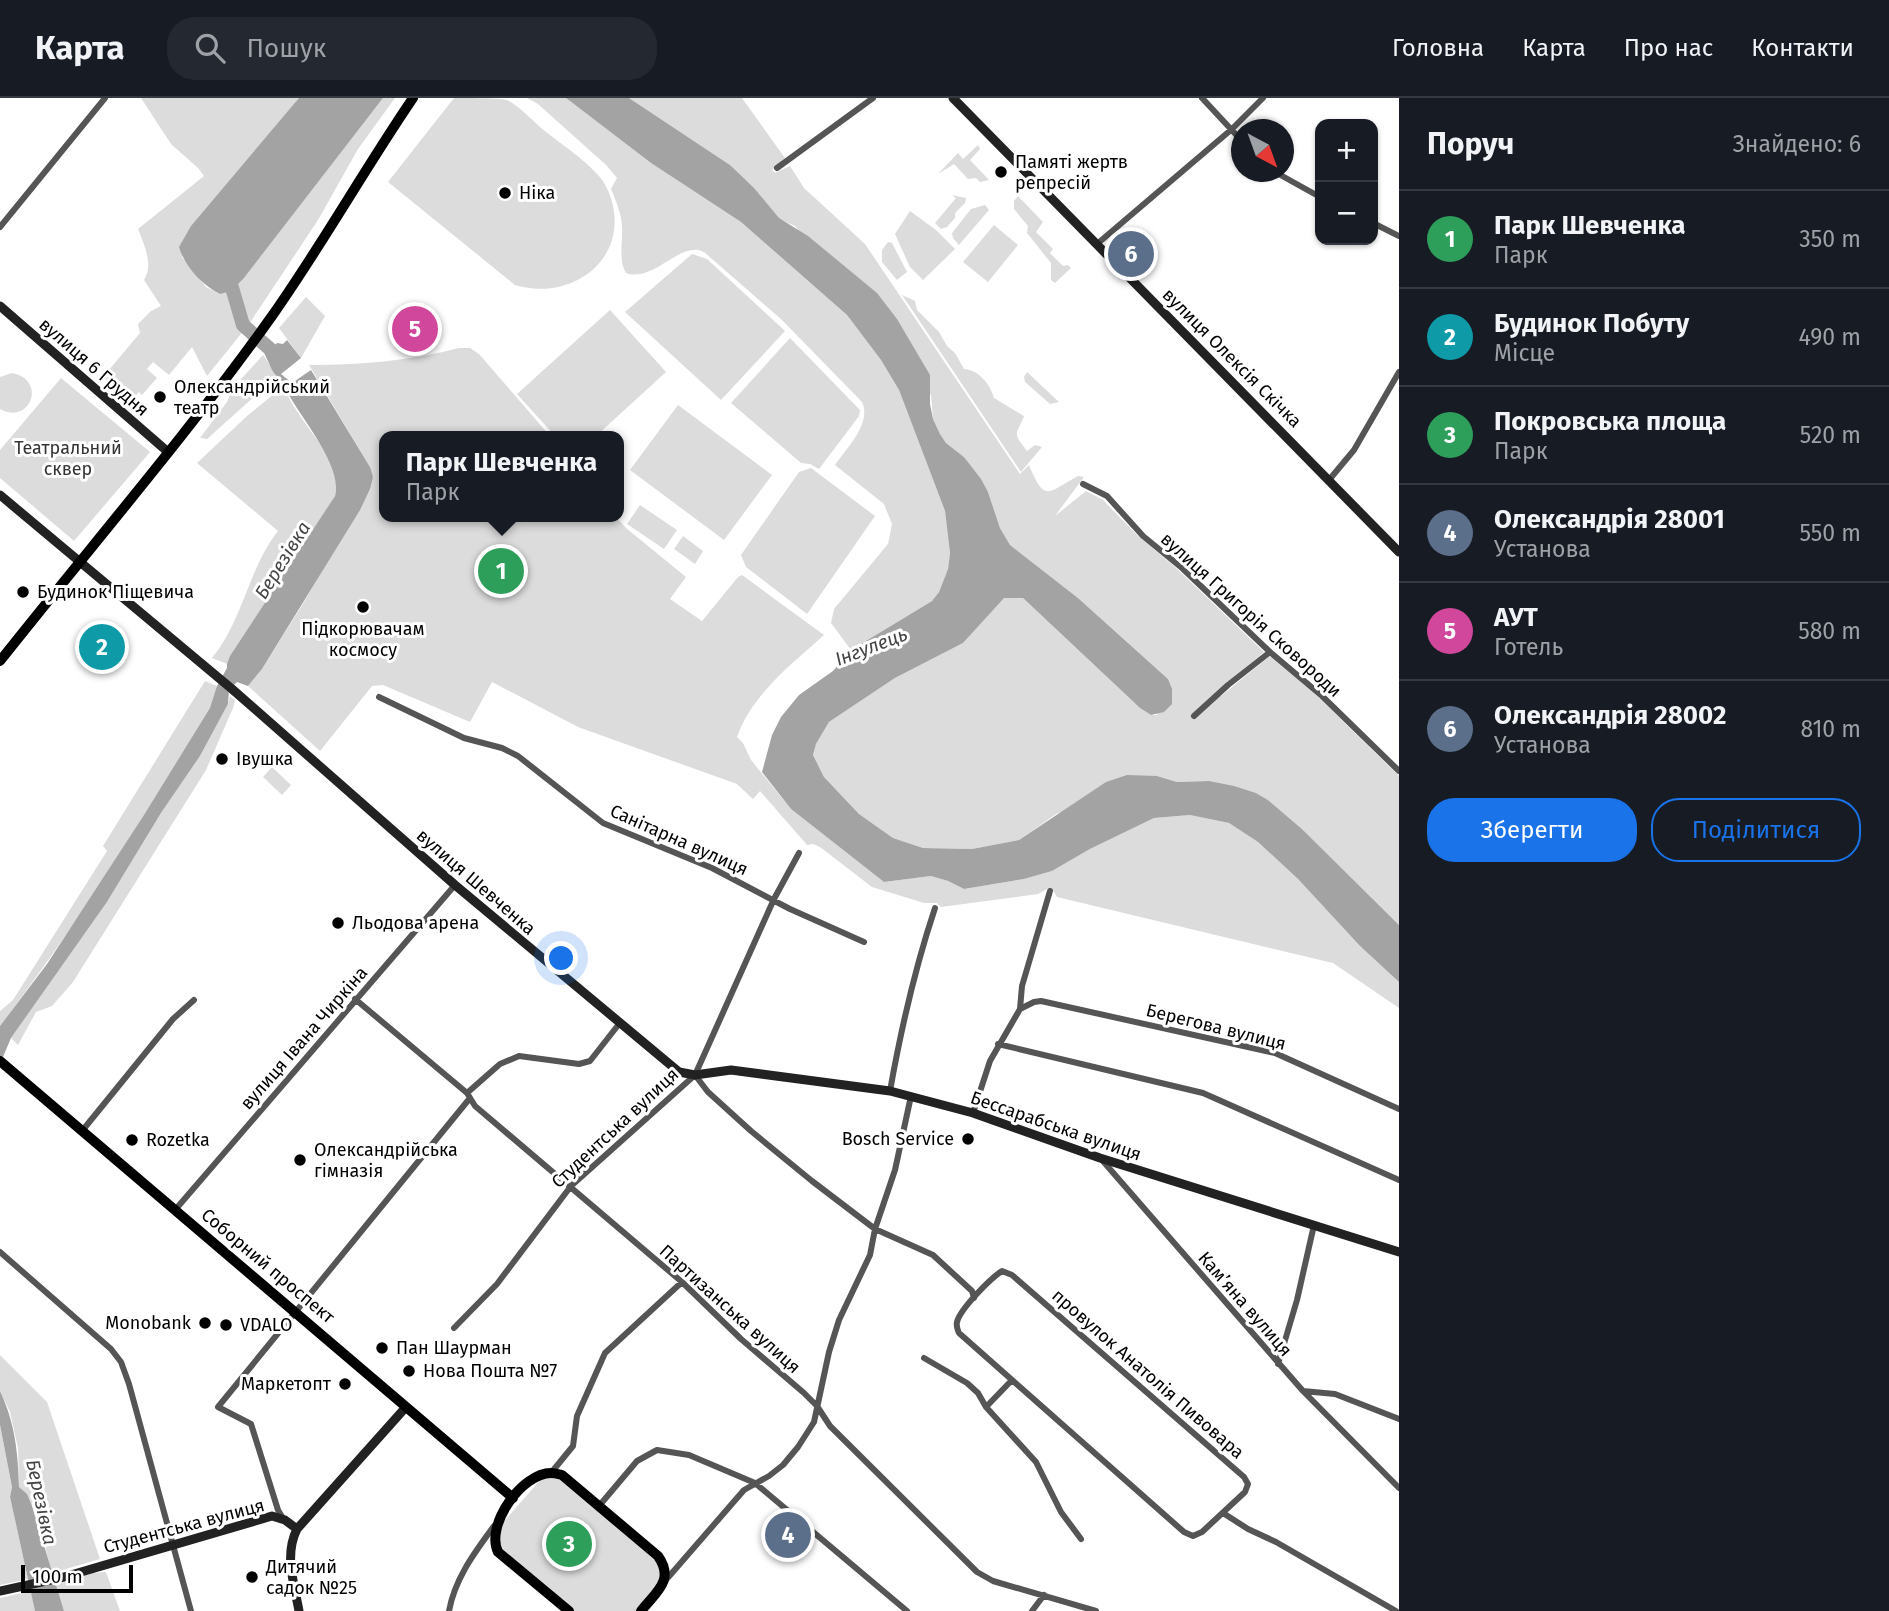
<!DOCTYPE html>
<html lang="uk">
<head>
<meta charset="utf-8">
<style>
	body { margin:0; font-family:"Fira Sans",sans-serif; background:#242831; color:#f1f3f6 }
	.controls { position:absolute; right:21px; top:21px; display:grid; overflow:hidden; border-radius:14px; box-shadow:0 2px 5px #0004 }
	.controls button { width:63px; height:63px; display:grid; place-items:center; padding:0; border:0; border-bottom:2px solid #363941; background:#171b24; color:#f1f3f6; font:35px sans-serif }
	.compass { position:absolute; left:1231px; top:21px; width:63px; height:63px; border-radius:50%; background:#171b24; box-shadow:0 2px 5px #0004; rotate:139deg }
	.scale { position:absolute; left:21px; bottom:18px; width:112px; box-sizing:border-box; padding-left:7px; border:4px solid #000; border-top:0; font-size:19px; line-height:24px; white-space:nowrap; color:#000; -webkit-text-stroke:5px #fff; paint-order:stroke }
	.you { position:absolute; left:562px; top:861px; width:24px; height:24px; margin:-18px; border:5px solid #fff; border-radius:50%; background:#1a73e8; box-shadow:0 0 0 10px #1a73e833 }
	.badge { display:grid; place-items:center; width:46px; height:46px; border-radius:50%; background:#1a73e8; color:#fff; font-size:23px; font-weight:700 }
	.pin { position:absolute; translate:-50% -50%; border:4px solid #fff; box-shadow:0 2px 7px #0006 }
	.popup { position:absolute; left:379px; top:333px; width:245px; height:91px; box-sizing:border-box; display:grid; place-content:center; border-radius:14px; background:#171b24; filter:drop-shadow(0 2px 5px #0005); font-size:23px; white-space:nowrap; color:#9ea1a6 }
	.popup b { font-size:26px; color:#f1f3f6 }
	.popup::after { content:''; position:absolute; left:50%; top:100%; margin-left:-14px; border:14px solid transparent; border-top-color:#171b24 }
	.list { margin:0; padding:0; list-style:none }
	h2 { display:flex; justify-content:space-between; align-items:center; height:91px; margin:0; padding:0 28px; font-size:30px }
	h2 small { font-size:23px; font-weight:400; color:#9ea1a6 }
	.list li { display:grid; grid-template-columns:46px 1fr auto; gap:21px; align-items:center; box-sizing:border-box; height:98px; padding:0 28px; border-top:2px solid #363941 }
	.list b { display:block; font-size:26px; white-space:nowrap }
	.list p { margin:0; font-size:23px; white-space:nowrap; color:#9ea1a6 }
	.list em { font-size:23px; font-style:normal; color:#9ea1a6 }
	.actions { display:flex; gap:14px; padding:21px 28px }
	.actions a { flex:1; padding:16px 0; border:2px solid #1a73e8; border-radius:28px; text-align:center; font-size:24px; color:#1a73e8 }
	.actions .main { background:#1a73e8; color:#fff }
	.icon { flex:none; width:38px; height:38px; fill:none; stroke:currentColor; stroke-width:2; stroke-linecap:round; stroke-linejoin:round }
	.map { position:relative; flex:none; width:1399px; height:1513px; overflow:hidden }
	header { display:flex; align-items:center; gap:42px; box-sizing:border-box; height:98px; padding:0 35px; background:#171b24; border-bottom:2px solid #363941 }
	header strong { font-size:33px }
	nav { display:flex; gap:38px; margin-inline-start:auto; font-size:24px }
	.search { width:490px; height:63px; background:#242831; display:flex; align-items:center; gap:18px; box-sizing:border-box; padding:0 24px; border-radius:28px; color:#9ea1a6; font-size:26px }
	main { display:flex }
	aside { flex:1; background:#171b24 }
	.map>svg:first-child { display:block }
	.green { fill:#dcdcdc }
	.water { fill:#a3a3a3 }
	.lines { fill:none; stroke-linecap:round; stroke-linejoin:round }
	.river { stroke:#a3a3a3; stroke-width:14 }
	.street { stroke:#555; stroke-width:6 }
	.secondary { stroke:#222; stroke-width:9 }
	.highway { stroke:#000; stroke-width:10 }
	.poi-dot { fill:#000; stroke:#fff; stroke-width:2.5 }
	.labels { text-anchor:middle; stroke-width:6; stroke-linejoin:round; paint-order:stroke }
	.poi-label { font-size:18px; fill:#000; stroke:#fff; text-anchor:start }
	.street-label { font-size:18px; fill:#000; stroke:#fff }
	.park-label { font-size:18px; fill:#333; stroke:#fff }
	.water-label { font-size:19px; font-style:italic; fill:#444; stroke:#fff }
</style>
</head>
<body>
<header>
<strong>Карта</strong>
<div class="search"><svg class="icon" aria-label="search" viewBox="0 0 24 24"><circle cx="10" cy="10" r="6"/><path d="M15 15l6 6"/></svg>Пошук</div>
<nav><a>Головна</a><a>Карта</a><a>Про нас</a><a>Контакти</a></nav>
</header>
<main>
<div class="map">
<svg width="1399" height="1513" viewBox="0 0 1399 1513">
	<rect width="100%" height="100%" fill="#fff"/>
	<path class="green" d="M141 0H299L251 60 182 159 206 189 220 196 244 180 383 0H395L358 51 318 122 249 226 207 278 192 249 169 277 153 264 147 271 157 280 142 297 139 294 131 303 103 279 140 235 138 226 151 213 161 208 144 182C154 167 144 146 138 131L204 78 198 70 171 46Z
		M454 0C466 0 498 0 507 2 519 8 530 20 540 29 559 45 582 59 598 77 604 83 608 92 611 100 630 162 571 204 515 187L388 84Z
		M527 0H566L651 65 741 124 847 217 881 262 899 292 945 413 950 455 948 471 939 494 932 503 851 552 831 525 834 511 888 446 892 426 884 406 835 367C847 350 872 325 862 304L782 222 704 154C680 142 654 185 626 175 618 162 623 145 622 130 622 116 616 104 611 91L617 80 606 67 538 6Z
		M629 0H742L785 60 772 72 775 75 790 68 804 90 865 146 1020 376 1029 367C1045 406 1048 394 1078 378L1084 379 1055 418 1086 393 1103 402 1138 438 1175 469 1264 554 1216 594 1221 598 1270 558 1318 599 1399 678V827L1302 731 1268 702 1256 695 1209 683 1177 684 1157 678 1056 716 1019 742 972 751 923 750 893 740 859 716 824 679 813 657 816 646 829 624 895 580 963 545 1003 500H1023L1140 610 1151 617H1157L1168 581 1078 500 1010 447 1000 430 988 394 964 359 946 345 940 336 933 321 931 297 795 128 779 121 730 67Z
		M978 47 980 51 970 62 989 82 980 84 976 80 968 81 954 66 938 76 958 55 963 61Z
		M952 97 966 100 965 105 955 115V120L947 129 941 131 935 125 956 100Z
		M1018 98 1043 124 1036 134 1053 151 1050 155 1063 168 1068 167 1071 170 1055 185 1051 182V165L1027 135 1028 128 1014 111V103Z
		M985 107 989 112 959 147 953 140 952 135 971 111Z
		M910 113 936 132 955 151 923 182 910 169 895 136Z
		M994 127 1018 147 988 184 963 164Z
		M888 144 892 145 907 174 897 182 882 164V152Z
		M692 156 707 161 785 233 721 302 625 214Z
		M902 197 915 203 917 212 939 234 947 248 955 255 964 271C979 272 990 286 994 300L1024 318C1017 337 1011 333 1027 353L1035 347 1042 349 1021 374Z
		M306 199 325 218 301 260 279 230Z
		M610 212 666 274 596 338H555L517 296Z
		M790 240 860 312 859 318 819 371 810 366 801 365 731 305Z
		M459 250H470L479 256 550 338H384V419H616L626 430 686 479 670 501 702 523 738 479 742 477 824 537C792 566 752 596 737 639L743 645 751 662 791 711 884 784 931 778 948 783 964 791 1024 781 1052 773 1090 751 1154 720 1190 717 1229 725 1258 744 1298 781 1360 848 1399 884V910L1333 865 1057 799 1052 791 1049 790 1038 796 941 809 937 805H924L872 789 820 749 813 746 807 747 760 693 753 701 737 686 578 629 492 584 470 624 383 587 372 588 320 653 248 588 262 571 301 509 370 391V369L309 267C359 267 410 263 459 250Z
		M263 257 277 278 207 341 200 340 227 304 233 290Z
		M1027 274 1059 304 1050 306 1025 284 1024 279Z
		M12 275C47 281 31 328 0 311V279Z
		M61 280 150 354 74 443 0 380V352Z
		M284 288C294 320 336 354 337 387 337 395 333 402 329 409L227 566 212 560C243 523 248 471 278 433L197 365 247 318Z
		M678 307 772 377 724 442 630 372Z
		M811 370 875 418 807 516 746 469 741 457 799 374Z
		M640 407 677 432 664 451 627 426Z
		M683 438 703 453 695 466 674 451Z
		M205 583 217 588C214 614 188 647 174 669 120 758 63 845 0 928V913L13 902 107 753 103 748Z
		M230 598 235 602 233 610 206 672 73 884 52 908 36 914 18 947 11 940 107 804 161 715 200 658 228 606Z
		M272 669 291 687 282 697 263 679Z
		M0 1257 47 1304 100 1461 52 1475C45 1451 38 1405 19 1389L18 1350 10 1314 0 1293Z
		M0 1327 12 1389 10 1399 28 1481 0 1487Z
		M552 1378 563 1381 656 1460C667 1487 652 1494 636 1513H574L501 1453 497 1439 500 1428 542 1380Z
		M106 1474 120 1513H64L56 1487 91 1475Z
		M31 1493 35 1513H0V1500Z"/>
	<path class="water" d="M299 0H383L244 180 231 193 220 196C202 187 185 169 179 149L191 128Z
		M566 0H629L730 67 754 90 779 120 808 138 877 195 897 221 930 277V306L933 321 940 336 946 345 964 359 981 381 988 394 1000 430 1010 447 1078 500 1168 581 1172 591V606L1164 614 1151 617 1140 610 1023 500H1004L963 545 895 580 829 624 816 646 813 657 824 679 859 716 893 740 923 750 972 751 1019 742 1106 684 1127 677 1157 678 1177 684 1209 683 1234 688 1256 695 1268 702 1302 731 1399 827V884L1360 848 1298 781 1258 744 1229 725 1190 717 1154 720 1090 751 1052 773 1024 781 964 791 948 783 931 778 884 784 791 711 762 674 772 637 781 619 799 597 833 573 851 552 932 503 939 494 948 471 950 455 945 413 899 292 881 262 847 217 741 124 651 65Z
		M287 242 301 260 281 276 292 285 311 272 370 369 373 379 370 391 360 412 262 571 248 588 237 584 229 592 228 606 200 658 161 715 107 804 11 940 0 966V928L47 866 144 717 210 610 217 588 227 570V566L230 558 335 398C344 367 296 315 283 286 280 280 272 275 271 269 269 263 270 258 268 253L277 245 283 246Z
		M0 1293C15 1325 18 1354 19 1389L27 1396 32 1408 64 1513H35L10 1399 12 1389 0 1327Z"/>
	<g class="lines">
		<path class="river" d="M228 176 243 227 270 251 277 266"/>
		<path class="street" d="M1202 0 1241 42
			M777 70 873 0
			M1275 74 1320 99
			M1373 125 1399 138
			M0 129 105 0
			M1097 146 1232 31 1263 0
			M1329 382 1354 352 1399 274
			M1083 386 1107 398 1143 438 1182 470 1270 554 1322 598 1399 673
			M379 599 464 640 502 650 518 658 603 725 712 770 790 811 864 844
			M1194 618 1228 587 1270 554
			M355 901 467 995 475 1008 682 1184 741 1241 804 1295 817 1308 830 1328 977 1474 993 1483 1096 1513
			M1020 911 1034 904 1041 903 1275 955 1399 1011
			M998 946 1203 995 1399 1082
			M695 977 708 994 751 1033 812 1083 875 1131 933 1157 972 1193 974 1200
			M890 993C901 931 915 870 935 810
			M467 995 500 966 519 958 579 966 590 963 619 926
			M973 1015 990 963 1020 911 1022 888 1050 793
			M82 1033 173 921 194 902
			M1102 1062 1303 1293 1335 1296 1399 1321
			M175 1112 455 787
			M0 1154 111 1251 121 1264 129 1286 191 1513
			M1002 1173 1012 1177 1244 1379 1248 1386 1245 1394 1202 1434 1193 1438 1184 1434 959 1235C957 1230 956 1229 957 1224 960 1211 991 1180 1002 1173Z
			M454 1230 497 1186 571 1088 695 977 774 801 799 755
			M924 1260 967 1285 978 1295 986 1309 1036 1364 1061 1414 1081 1441
			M1278 1266 1297 1202 1314 1127
			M1303 1293 1399 1390
			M986 1309 1012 1282
			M551 1375 573 1348 577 1318 605 1255 682 1184
			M599 1408 637 1363 657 1352 689 1357 755 1385 907 1513
			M1223 1415 1248 1431 1276 1444 1396 1513
			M284 1422 278 1412 251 1326 218 1309 470 1000
			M665 1483 744 1392 769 1378 783 1367 798 1349 814 1324 829 1254 839 1222 870 1157 875 1131 895 1072 911 998
			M449 1513C455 1480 475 1454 494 1428
			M1032 1513 1044 1497"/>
		<path class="secondary" d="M953 0 1399 454
			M0 208 168 354
			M0 397 232 591 455 787 679 974 695 977 731 972 890 993 973 1015 1100 1060 1399 1154
			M297 1431C284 1457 294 1485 299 1513
			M0 1493 64 1479 272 1418 285 1422 297 1431 406 1309"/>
		<path class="highway" d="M0 563C91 448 187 337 272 218 322 147 364 72 413 0
			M0 963 513 1400
			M569 1513 498 1454C485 1427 522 1375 551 1375 555 1375 558 1376 562 1377L658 1458C675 1482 656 1494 641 1513"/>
	</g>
	<g class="poi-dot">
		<circle cx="1001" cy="74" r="7"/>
		<circle cx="505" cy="95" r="7"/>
		<circle cx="160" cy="299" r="7"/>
		<circle cx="23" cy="494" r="7"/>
		<circle cx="363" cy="509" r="7"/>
		<circle cx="222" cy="661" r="7"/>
		<circle cx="338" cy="825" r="7"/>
		<circle cx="968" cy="1041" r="7"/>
		<circle cx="132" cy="1042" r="7"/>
		<circle cx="300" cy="1062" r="7"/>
		<circle cx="205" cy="1225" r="7"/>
		<circle cx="226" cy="1227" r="7"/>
		<circle cx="382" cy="1250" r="7"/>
		<circle cx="409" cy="1273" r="7"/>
		<circle cx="345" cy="1286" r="7"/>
		<circle cx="252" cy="1479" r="7"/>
	</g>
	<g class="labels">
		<g class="poi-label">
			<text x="1015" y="70">Памяті жертв<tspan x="1015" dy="21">репресій</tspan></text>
			<text x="519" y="101">Ніка</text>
			<text x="174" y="295">Олександрійський<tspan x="174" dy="21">театр</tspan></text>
			<text x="37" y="500">Будинок Піщевича</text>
			<text x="363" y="537" text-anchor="middle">Підкорювачам<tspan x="363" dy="21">космосу</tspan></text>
			<text x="236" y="667">Івушка</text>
			<text x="352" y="831">Льодова арена</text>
			<text x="954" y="1047" text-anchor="end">Bosch Service</text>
			<text x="146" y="1048">Rozetka</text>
			<text x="314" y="1058">Олександрійська<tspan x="314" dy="21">гімназія</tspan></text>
			<text x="191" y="1231" text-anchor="end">Monobank</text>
			<text x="240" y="1233">VDALO</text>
			<text x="396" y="1256">Пан Шаурман</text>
			<text x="423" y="1279">Нова Пошта №7</text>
			<text x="331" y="1292" text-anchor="end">Маркетопт</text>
			<text x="266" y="1475">Дитячий<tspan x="266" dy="21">садок №25</tspan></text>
		</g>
		<g class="street-label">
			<text transform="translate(1232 260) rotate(45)" y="6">вулиця Олексія Скічка</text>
			<text transform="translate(94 269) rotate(41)" y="6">вулиця 6 Грудня</text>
			<text transform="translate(1251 517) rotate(42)" y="6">вулиця Григорія Сковороди</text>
			<text transform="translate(679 742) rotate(24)" y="6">Санітарна вулиця</text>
			<text transform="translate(476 784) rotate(41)" y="6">вулиця Шевченка</text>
			<text transform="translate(1216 929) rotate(14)" y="6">Берегова вулиця</text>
			<text transform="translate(304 940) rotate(-49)" y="6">вулиця Івана Чиркіна</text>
			<text transform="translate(1056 1028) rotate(19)" y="6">Бессарабська вулиця</text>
			<text transform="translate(615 1030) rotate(-43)" y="6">Студентська вулиця</text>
			<text transform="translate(268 1168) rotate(40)" y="6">Соборний проспект</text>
			<text transform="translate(1245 1206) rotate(49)" y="6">Камʼяна вулиця</text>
			<text transform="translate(730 1211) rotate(42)" y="6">Партизанська вулиця</text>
			<text transform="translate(1148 1276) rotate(41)" y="6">провулок Анатолія Пивовара</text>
			<text transform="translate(184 1428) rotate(-15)" y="6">Студентська вулиця</text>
		</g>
		<g class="park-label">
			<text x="68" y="356">Театральний<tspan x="68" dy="21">сквер</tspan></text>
		</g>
		<g class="water-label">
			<text transform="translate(282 462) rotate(-58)" y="7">Березівка</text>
			<text transform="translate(871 548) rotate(-21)" y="7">Інгулець</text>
			<text transform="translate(42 1404) rotate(78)" y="7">Березівка</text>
		</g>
	</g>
</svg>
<div class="controls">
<button>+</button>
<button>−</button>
</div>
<svg class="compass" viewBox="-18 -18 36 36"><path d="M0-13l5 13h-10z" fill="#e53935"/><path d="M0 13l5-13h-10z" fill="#9ea1a6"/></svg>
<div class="scale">100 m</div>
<div class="you"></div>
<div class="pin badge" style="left:501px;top:473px;background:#2e9e5b">1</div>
<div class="popup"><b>Парк Шевченка</b>Парк</div>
<div class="pin badge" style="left:102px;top:549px;background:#0f9aa8">2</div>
<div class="pin badge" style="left:569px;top:1446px;background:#2e9e5b">3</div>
<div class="pin badge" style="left:788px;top:1437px;background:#5c6f8a">4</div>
<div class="pin badge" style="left:415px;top:231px;background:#d1479c">5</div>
<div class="pin badge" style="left:1131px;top:156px;background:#5c6f8a">6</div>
</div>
<aside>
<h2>Поруч<small>Знайдено: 6</small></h2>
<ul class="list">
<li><span class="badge" style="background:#2e9e5b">1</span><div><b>Парк Шевченка</b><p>Парк</p></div><em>350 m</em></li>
<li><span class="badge" style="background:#0f9aa8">2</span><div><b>Будинок Побуту</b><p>Місце</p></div><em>490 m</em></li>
<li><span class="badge" style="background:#2e9e5b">3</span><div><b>Покровська площа</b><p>Парк</p></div><em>520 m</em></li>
<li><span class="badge" style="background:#5c6f8a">4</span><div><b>Олександрія 28001</b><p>Установа</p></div><em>550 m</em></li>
<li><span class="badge" style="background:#d1479c">5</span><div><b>АУТ</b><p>Готель</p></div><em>580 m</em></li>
<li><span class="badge" style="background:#5c6f8a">6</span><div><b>Олександрія 28002</b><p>Установа</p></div><em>810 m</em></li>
</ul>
<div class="actions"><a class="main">Зберегти</a><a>Поділитися</a></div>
</aside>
</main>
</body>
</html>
